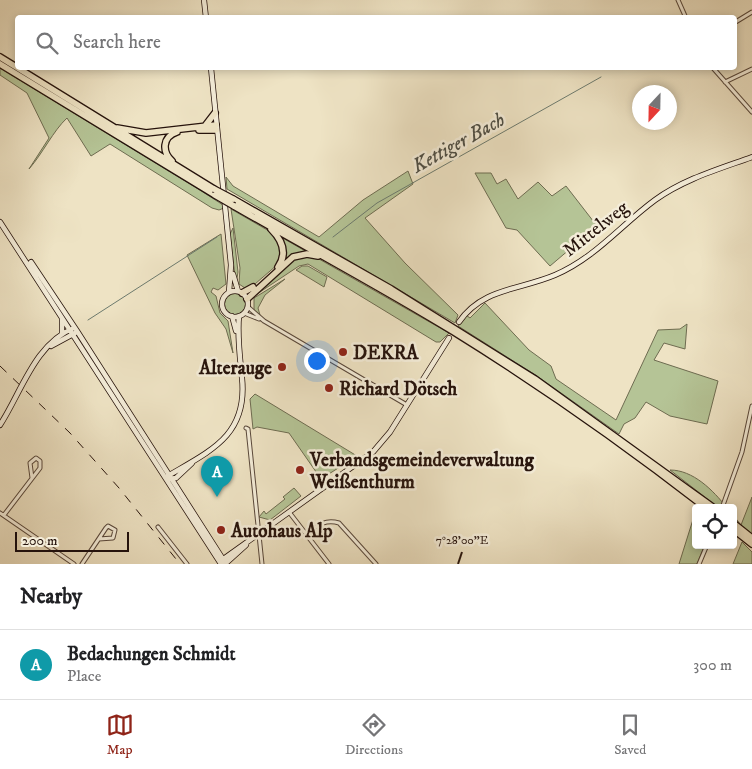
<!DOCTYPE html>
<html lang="en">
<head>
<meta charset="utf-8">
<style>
	body { margin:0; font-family:"IM FELL DW Pica",serif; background:#f6f6f6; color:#202124 }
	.controls { position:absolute; right:15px; bottom:15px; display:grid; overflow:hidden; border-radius:5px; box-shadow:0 2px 8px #0003 }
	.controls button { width:45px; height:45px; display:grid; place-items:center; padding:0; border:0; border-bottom:1px solid #e0e0e0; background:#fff; color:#202124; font:25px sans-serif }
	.compass { position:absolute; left:632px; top:85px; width:45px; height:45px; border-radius:50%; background:#fff; box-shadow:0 2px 8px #0003; rotate:202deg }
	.scale { position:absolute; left:15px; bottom:12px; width:114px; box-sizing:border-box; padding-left:5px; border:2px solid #26130c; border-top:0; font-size:14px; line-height:18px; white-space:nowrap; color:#26130c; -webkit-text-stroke:4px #f4edd9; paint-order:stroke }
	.you { position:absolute; left:316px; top:360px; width:18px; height:18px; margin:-12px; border:4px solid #fff; border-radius:50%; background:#1a73e8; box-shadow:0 0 0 8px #1a73e833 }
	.badge { display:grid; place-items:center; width:32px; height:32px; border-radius:50%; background:#8f2418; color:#fff; font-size:16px; font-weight:700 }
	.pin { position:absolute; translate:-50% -41px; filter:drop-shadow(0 1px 2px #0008) }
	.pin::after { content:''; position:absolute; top:26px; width:18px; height:15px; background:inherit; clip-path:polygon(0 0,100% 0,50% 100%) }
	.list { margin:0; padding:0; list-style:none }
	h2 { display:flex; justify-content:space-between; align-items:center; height:65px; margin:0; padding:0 20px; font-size:21px }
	h2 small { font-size:16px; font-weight:400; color:#757577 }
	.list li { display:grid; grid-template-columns:32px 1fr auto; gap:15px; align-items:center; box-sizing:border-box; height:70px; padding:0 20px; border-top:1px solid #e0e0e0 }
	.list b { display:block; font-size:19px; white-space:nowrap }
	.list p { margin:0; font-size:16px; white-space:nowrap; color:#757577 }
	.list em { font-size:16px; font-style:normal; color:#757577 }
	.icon { flex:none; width:28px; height:28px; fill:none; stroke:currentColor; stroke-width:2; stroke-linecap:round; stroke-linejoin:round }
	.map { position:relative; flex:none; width:752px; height:564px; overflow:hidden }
	.search { position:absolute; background:#fff; box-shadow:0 2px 8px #0003; left:15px; right:15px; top:15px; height:55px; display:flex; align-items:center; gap:12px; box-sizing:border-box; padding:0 18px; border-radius:5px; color:#757577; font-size:19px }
	.sheet { height:135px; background:#fff }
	nav { display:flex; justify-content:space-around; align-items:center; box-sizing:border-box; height:70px; border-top:1px solid #e0e0e0; background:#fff; font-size:14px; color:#757577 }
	nav a { display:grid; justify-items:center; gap:2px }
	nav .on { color:#8f2418 }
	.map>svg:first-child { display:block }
	.green { fill:#b5c496; stroke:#6e6c51 }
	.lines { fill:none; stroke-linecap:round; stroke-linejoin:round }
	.stream { stroke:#6c7a6e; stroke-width:1 }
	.street-casing { stroke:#58473a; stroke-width:5 }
	.secondary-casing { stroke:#26130c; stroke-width:6 }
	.highway-casing { stroke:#26130c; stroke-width:8 }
	.street { stroke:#f4edd9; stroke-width:3 }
	.secondary { stroke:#f4edd9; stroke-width:4.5 }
	.highway { stroke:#eee3c4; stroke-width:5.5 }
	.rail { stroke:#26130c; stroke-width:1; stroke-dasharray:9 9; stroke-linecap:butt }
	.highway-bridge-casing { stroke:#26130c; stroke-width:8; stroke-linecap:butt }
	.highway-bridge { stroke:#eee3c4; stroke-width:5.5 }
	.ticks { fill:none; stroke:#26130c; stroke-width:2 }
	.poi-dot { fill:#8f2418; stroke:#f4edd9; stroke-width:2 }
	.labels { text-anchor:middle; stroke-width:5; stroke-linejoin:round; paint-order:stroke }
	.street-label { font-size:19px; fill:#26130c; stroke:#f4edd9 }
	.poi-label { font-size:19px; font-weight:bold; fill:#26130c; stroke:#f4edd9; text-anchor:start }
	.water-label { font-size:20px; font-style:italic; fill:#4f4f45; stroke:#f4edd9 }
	.ticks-label { font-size:12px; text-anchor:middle; fill:#26130c; stroke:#f4edd9; stroke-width:5; stroke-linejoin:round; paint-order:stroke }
</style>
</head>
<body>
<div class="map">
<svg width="752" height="564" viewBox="0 0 752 564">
	<rect width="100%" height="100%" fill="#eee3c4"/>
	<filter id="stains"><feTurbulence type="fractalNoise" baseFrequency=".004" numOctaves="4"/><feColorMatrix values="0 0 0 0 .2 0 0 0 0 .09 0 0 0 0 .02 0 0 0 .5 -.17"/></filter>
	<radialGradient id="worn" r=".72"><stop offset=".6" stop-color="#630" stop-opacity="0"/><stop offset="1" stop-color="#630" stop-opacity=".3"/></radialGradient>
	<path class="green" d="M0 68 200 190 223 205 224 208 219 210 212 208 110 144 91 156 67 118C53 131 43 153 29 169L49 138 27 93 0 75Z
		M408 171 413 184 365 218 405 263 458 315 455 323 227 189 226 177 233 186 319 237 363 200Z
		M475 173H491L497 184 506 179 518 199 538 182 552 196 566 186 597 226 550 266 517 230 506 228Z
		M231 209 269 231 275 236 282 251 277 265 248 290 239 284 240 268Z
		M233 228 238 272 236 284 230 234Z
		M221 234 226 284 218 290 213 288 211 292 216 296 220 313 228 321 233 353 226 329 215 313 187 255Z
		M281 237 307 252 284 263Z
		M305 256 319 259 449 333 440 342H436L308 264 299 266 254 296 295 259Z
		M302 266H308L327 277 324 287 296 270Z
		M285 279 265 295 258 308 260 315 254 312V298Z
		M224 304a11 11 0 1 1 22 0a11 11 0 1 1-22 0Z
		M485 303 529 350 551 366 556 379 616 420 658 330 680 329 687 324 685 349 664 343 654 360 718 381 707 424 670 416 646 402 635 418 624 424 619 434 537 376 458 326 466 315 470 318Z
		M255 394 357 456 321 479 289 433 257 427 253 429 250 399Z
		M670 470C693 470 713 490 727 508H719Z
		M294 488 301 496 270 520 259 517 264 511 266 514 285 499 283 497Z
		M752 497V534L733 519V515L741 525Z
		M696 510V545H705L697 564H679Z
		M742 542 752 552V564H733Z"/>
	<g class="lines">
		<path class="stream" d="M333 237 377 203 601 77
			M88 320 217 237"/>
		<defs>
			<path id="street" d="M678 0 686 18
				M734 23 752 12
				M713 68 752 112
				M725 82 752 69
				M248 307 264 321 407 405
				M244 313 259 319
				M246 428 248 429 262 564
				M722 508 742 452 752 406
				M289 512 329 564
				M0 513 74 564
				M4 515 40 468V461L36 458 30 463 32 478
				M158 527 187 564
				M306 534C317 526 324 519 339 523L376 564
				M82 564 106 528 108 526 115 530 113 538 99 539
				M699 564 707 545"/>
			<path id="secondary" d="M204 0 206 18
				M211 68 231 265 229 292
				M0 222 221 564
				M31 262 77 331 226 564
				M233 274 238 291
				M222 304a13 13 0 1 1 26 0a13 13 0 1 1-26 0Z
				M232 316 236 331
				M459 322C482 288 520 290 555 275 595 258 621 225 655 200 684 179 719 169 752 157
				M62 334V318
				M51 346 75 333
				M0 425C21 393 35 343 74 328
				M166 477C210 451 248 436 242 378 240 358 237 336 239 316
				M169 479 176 478 192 463
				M222 560 373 452 390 432 449 338
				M225 564 246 545"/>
			<path id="highway" d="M0 57 214 189
				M0 64 215 195
				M205 126 215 113
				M117 128 146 133 216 125
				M199 130H216
				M172 161C162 152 162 137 177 132
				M233 199 391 289 535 379 714 508
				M234 206C307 248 382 288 454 332 541 386 625 445 706 508
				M271 229C282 240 288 253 278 267
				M242 293 253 287
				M247 299 293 257 307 254 318 256
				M733 523 752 538
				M733 529 752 544"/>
		</defs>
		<use href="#street" class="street-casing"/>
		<use href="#secondary" class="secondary-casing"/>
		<use href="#highway" class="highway-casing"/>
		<use href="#street" class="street"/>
		<use href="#secondary" class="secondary"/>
		<use href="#highway" class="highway"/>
		<path class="rail" d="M0 366 70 433 119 488 180 564"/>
		<defs>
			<path id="highway-bridge" d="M214 189 233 199
				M215 195 234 206"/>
		</defs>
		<use href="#highway-bridge" class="highway-bridge-casing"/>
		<use href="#highway-bridge" class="highway-bridge"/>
	</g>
	<path class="ticks" d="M458 564 462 552"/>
	<g class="poi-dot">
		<circle cx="343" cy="352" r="5"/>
		<circle cx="282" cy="367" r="5"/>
		<circle cx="329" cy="388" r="5"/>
		<circle cx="300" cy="470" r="5"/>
		<circle cx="221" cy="530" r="5"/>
	</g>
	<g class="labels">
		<g class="street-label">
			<text transform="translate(595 228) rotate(-38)" y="7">Mittelweg</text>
		</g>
		<g class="poi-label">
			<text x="353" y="359">DEKRA</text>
			<text x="272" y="374" text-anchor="end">Alterauge</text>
			<text x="339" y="395">Richard Dötsch</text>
			<text x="310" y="466">Verbandsgemeindeverwaltung<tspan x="310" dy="22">Weißenthurm</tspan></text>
			<text x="231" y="537">Autohaus Alp</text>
		</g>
		<g class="water-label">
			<text transform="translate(458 142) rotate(-29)" y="7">Kettiger Bach</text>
		</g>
	</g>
	<g class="ticks-label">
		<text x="462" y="544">7°28'00"E</text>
	</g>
	<rect width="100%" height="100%" filter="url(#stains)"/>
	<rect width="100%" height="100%" fill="url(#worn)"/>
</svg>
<div class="controls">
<button><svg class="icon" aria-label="locate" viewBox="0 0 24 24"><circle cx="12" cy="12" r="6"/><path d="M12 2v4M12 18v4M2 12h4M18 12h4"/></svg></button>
</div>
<svg class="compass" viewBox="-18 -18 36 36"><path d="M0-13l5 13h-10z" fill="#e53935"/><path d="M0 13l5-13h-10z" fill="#757577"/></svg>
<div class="scale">200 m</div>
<div class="you"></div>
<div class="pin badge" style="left:217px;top:497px;background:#0f9aa8">A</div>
<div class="search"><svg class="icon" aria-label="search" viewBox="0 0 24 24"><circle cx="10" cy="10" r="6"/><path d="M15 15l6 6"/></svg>Search here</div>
</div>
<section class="sheet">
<h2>Nearby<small></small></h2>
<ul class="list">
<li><span class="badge" style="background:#0f9aa8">A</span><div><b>Bedachungen Schmidt</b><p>Place</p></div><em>300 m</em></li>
</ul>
</section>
<nav>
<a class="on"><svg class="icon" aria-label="map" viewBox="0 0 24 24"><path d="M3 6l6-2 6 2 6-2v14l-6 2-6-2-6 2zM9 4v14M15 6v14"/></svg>Map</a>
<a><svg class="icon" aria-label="directions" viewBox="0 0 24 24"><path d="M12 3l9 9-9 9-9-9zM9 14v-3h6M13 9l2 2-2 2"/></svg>Directions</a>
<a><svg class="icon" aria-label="saved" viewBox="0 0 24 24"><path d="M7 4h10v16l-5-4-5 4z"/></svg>Saved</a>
</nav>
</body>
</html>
